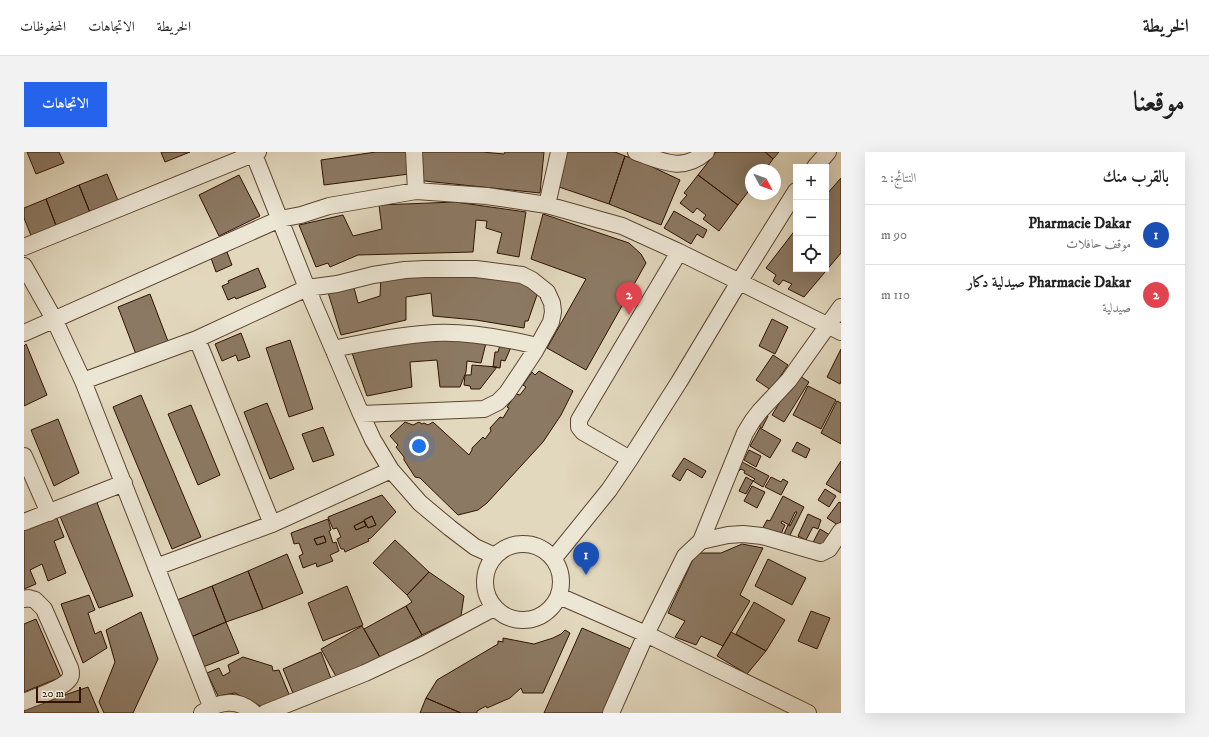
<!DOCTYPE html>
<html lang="ar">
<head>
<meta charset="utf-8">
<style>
	body { margin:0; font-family:"IM FELL DW Pica",Amiri,serif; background:#f2f2f2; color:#222; direction:rtl }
	.controls { position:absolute; right:12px; top:12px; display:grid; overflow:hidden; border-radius:0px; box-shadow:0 4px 16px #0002 }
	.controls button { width:36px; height:36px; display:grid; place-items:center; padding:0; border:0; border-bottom:1px solid #e0e0e0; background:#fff; color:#222; font:20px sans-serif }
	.compass { position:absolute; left:721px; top:12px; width:36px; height:36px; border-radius:50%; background:#fff; box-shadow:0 4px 16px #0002; rotate:131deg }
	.scale { position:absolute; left:12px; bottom:10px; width:45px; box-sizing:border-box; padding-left:4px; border:2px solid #2f1200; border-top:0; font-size:11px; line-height:14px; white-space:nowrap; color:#2f1200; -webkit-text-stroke:3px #ece6d5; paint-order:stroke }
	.you { position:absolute; left:395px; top:294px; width:14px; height:14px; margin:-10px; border:3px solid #fff; border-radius:50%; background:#1a73e8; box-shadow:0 0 0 6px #1a73e833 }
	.badge { display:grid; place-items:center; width:26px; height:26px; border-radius:50%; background:#2563eb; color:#fff; font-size:13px; font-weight:700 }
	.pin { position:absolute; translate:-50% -33px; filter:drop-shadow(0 1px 2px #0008) }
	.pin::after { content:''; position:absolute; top:21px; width:14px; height:12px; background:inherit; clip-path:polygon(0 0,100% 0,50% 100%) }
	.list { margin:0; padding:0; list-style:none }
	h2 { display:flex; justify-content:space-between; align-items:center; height:52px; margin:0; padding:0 16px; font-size:17px }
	h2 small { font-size:13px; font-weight:400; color:#767676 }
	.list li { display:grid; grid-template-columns:26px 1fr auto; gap:12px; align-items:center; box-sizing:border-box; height:60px; padding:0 16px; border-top:1px solid #e0e0e0 }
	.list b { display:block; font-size:15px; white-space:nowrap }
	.list p { margin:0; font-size:13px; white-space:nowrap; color:#767676 }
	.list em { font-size:13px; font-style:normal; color:#767676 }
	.icon { flex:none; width:22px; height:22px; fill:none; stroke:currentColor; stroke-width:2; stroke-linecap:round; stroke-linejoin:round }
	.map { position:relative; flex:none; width:817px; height:561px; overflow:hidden; direction:ltr; border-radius:0px }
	header { display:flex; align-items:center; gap:24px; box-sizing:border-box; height:56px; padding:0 20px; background:#fff; border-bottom:1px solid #e0e0e0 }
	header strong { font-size:19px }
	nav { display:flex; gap:22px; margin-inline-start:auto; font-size:14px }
	.intro { display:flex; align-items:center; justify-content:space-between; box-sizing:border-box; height:96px; padding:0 24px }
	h1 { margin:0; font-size:28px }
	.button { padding:10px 18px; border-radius:0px; background:#2563eb; color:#fff; font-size:14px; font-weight:700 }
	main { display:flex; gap:24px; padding:0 24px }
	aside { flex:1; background:#fff; border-radius:0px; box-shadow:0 4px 16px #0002 }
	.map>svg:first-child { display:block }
	.building { fill:#8c7963; stroke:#2f1200; fill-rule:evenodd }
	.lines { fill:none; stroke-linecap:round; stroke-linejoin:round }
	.minor-casing { stroke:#5c4430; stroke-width:18 }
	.minor { stroke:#ece6d5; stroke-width:16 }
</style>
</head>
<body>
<header>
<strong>الخريطة</strong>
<nav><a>الخريطة</a><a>الاتجاهات</a><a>المحفوظات</a></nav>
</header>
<div class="intro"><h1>موقعنا</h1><a class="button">الاتجاهات</a></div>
<main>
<aside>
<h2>بالقرب منك<small>النتائج: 2</small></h2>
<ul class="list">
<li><span class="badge" style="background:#1a4fb4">1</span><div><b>Pharmacie Dakar</b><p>موقف حافلات</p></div><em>90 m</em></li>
<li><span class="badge" style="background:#e0444e">2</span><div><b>Pharmacie Dakar صيدلية دكار</b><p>صيدلية</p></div><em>110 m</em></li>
</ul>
</aside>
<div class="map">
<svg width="817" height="561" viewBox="0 0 817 561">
	<rect width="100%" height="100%" fill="#e2d8be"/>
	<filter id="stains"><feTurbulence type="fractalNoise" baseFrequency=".005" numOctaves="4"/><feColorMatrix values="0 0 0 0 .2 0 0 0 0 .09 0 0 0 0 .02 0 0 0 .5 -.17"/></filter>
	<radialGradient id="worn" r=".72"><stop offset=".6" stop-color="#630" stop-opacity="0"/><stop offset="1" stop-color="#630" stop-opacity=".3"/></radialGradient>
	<path class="building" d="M3 0H35L40 11 12 22Z
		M137 0H166L141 10Z
		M352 0H382L385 22 300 33 297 8Z
		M393 0H458L480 2 481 0H520L516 41 391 28Z
		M541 0H591L601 4 585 52 535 35Z
		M692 0H741L749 7 741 18H727V36L714 53 674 23Z
		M741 0H755L749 7Z
		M601 4 618 10 656 28 637 73 585 52Z
		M83 22 95 51 67 63 55 33Z
		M215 23 236 64 195 84 175 43Z
		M674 23 714 53 695 79 679 67 682 63 673 56 669 61 656 51 663 43 660 41Z
		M817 26V101L780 145 764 137 768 132 759 128 755 133 749 129 752 123 742 116 772 77V117H802V43Z
		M55 33 67 63 33 76 22 47Z
		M22 47 33 76 8 86 0 66V56Z
		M431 50 502 60 495 105 473 101 478 81 462 76 463 69 452 68 449 100 334 103 306 115 304 111 292 115 275 73 319 63 329 84 358 77 355 53Z
		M650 59 683 78 679 86 673 82 667 92 640 76Z
		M519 62 605 91 617 102 622 111 562 218 523 196 562 127 507 107Z
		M203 100 208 113 192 120 187 106Z
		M234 116 242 135 212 147 211 145 204 148 198 134 205 131 204 129Z
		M458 120 499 127 512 139 510 140 513 143 504 169H501L500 176 452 168 409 164 407 141 382 145V168L317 183 303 137 329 132 334 151 356 144 357 124Z
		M126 142 145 192 113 205 94 155Z
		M748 167 764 175 751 202 735 194Z
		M217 181 226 205 214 209 212 203 198 209 191 192Z
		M410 187 438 188 462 191 457 211 443 209 442 220 436 235H416L413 208 386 210 388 235 343 244 327 198Z
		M266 188 289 257 265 265 242 196Z
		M2 192 23 243 0 254V194Z
		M476 193H488L481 209 477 208 476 216 469 215 471 200H474Z
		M817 197V229L816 232 803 225Z
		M749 203 764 213 747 238 732 228Z
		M448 213 473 215 456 237H447L446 234 440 233 441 223H447Z
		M515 219 549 239 537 263 519 290 463 351 454 358 434 363 396 326 391 325 380 308V305L372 295 374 293 366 284 381 270 389 273 395 270 398 272 400 271 404 273 409 270 445 303 448 298V296L459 285 461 287 467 279 466 276 476 265 479 266 485 256 483 255 492 242 496 243 502 235 499 233 508 220 511 223Z
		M773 222 785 230 760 270 748 263Z
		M784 234 812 248 797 277 769 263Z
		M117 243 177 385 148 397 89 255Z
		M813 249 817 251V292L797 281Z
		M243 251 270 317 246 327 220 260Z
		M167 253 196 323 174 333 144 262Z
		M737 261 744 264 738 276 732 273Z
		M34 267 55 321 30 334 7 278Z
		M299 275 310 303 289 310 278 282Z
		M736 276 757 288 746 306 726 294Z
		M773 290 786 297 782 306 768 299Z
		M725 298 737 304 732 315 720 308Z
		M660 306 682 319 678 326 663 317 656 329 648 324Z
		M817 309V341L802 332Z
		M718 310 745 324 739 335 729 329 731 327 720 321 721 319 717 317 715 319 714 318Z
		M722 325 729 329 722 342 715 339Z
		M747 325 757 330 759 327 764 330 757 343 741 335Z
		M728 334 741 340 733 356 720 349Z
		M801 337 812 344 805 355 794 348Z
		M358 343 372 360 347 386 344 387 345 389 321 400 320 397H317L313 387 317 385 313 376 309 377 304 365ZM348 364 352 373 344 376 340 368ZM340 369 342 374 332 378 330 374Z
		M759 344 780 355 764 387 759 384 764 373 766 374 773 360H771L765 373 758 369 757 371 761 373 756 384 736 381 743 368 746 369Z
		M72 348 109 444 75 456 35 362Z
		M815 350 817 351V369L814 373 803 366Z
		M784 362 797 368 794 377 789 375 782 388 774 384Z
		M32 364 40 385 30 389 42 421 24 429 18 412 6 418 12 432 0 437V376Z
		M348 364 352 373 344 376 340 368Z
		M304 367 307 378 305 379 309 391 312 390 315 399 306 403 309 409 293 415 292 411 279 416 275 404 279 402 275 391 270 392 267 381ZM300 384 302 390 293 393 290 387Z
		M340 369 342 374 332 378 330 374Z
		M796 377 806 383 794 405 784 400Z
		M300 384 302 390 293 393 290 387Z
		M371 388 405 420 383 443 349 411Z
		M718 392 739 396 716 443 726 449 699 494 677 484 672 493 651 485 661 469 644 461 672 401H697Z
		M263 402 279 441 239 457 224 419Z
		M744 407 782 426 768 453 731 434Z
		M224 419 239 457 202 470 188 434Z
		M405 420 440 444 437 464 398 483 382 454 388 450 383 443Z
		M188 434 202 470 167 485 153 448Z
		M323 434 339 473 299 489 284 451Z
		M65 443 71 458 64 461 71 482 77 479 83 496 59 511 37 452Z
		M730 450 761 468 742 499 712 482Z
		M382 454 398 483 357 507 340 477Z
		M787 459 806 466 793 497 774 489Z
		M117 460 134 507 109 561H80L75 550 91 510 82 478Z
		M12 467 37 525 0 540V472Z
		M202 470 215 501 179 515 167 485Z
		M338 474 357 507 315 530 297 497Z
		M558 476 609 498 580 561H520Z
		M541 478 546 481 519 541H499L497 536 486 546 463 556 462 554 453 559V561H437L402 546 413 528 474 492V489L479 490V486L510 492 529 486 537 482Z
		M707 480 742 499 723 522 693 504Z
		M297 500 308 529 271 546 259 517Z
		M219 505 248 514 249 519 255 518 267 547 242 557 211 541 194 544 183 521 195 516 199 524 206 520 204 513Z
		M64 535 75 561H0V557Z
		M402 546 437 561H396Z"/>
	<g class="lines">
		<defs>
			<path id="minor" d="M229 0 283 136 337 262 349 288 367 318 396 351 426 376 451 395 471 404
				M390 0 392 39
				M612 0C638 9 658 21 682 0
				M791 15 804 0
				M523 53 535 0
				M0 95 234 0
				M0 114 30 167 59 229 187 554
				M0 181 256 67 277 63 305 54 392 39 463 44 523 53 598 74 655 100 817 180
				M173 187 248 372
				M309 197C342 190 376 183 410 181 444 179 480 186 513 194
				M59 229 173 187 283 136 313 132 349 123 381 118 401 117H452L498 123 508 128 523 140 528 151 529 160 527 170 511 199 483 241 474 250 460 257 337 262
				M0 304 25 361
				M606 307 559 280 555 275V268L655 100
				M0 370 100 331
				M677 389 721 281 729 268 736 259 765 228 817 155
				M461 430a38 38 0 1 1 76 0a38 38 0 1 1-76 0Z
				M530 406 585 338 606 307 655 230 715 130 772 39
				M132 415 248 372 367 318
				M535 444 622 482 784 561
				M0 447 4 446 11 448 20 457 46 516C47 519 48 522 46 526 41 536 11 545 0 550
				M178 561C194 549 214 546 230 561
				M241 561 341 521 396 495 470 456
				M587 561 622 482 661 404 677 389 704 383 719 382 738 384 797 401 805 397 817 379"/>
		</defs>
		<use href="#minor" class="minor-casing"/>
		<use href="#minor" class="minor"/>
	</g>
	<rect width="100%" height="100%" filter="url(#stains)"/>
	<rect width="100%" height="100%" fill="url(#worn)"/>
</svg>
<div class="controls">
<button>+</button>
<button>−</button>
<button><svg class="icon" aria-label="locate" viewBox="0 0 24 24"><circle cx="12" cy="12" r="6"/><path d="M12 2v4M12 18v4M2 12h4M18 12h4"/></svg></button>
</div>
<svg class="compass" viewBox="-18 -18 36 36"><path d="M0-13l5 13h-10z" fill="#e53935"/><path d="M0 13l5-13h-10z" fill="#767676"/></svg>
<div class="scale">20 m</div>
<div class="you"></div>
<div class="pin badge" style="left:562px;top:423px;background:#1a4fb4">1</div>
<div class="pin badge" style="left:605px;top:163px;background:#e0444e">2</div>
</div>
</main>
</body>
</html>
